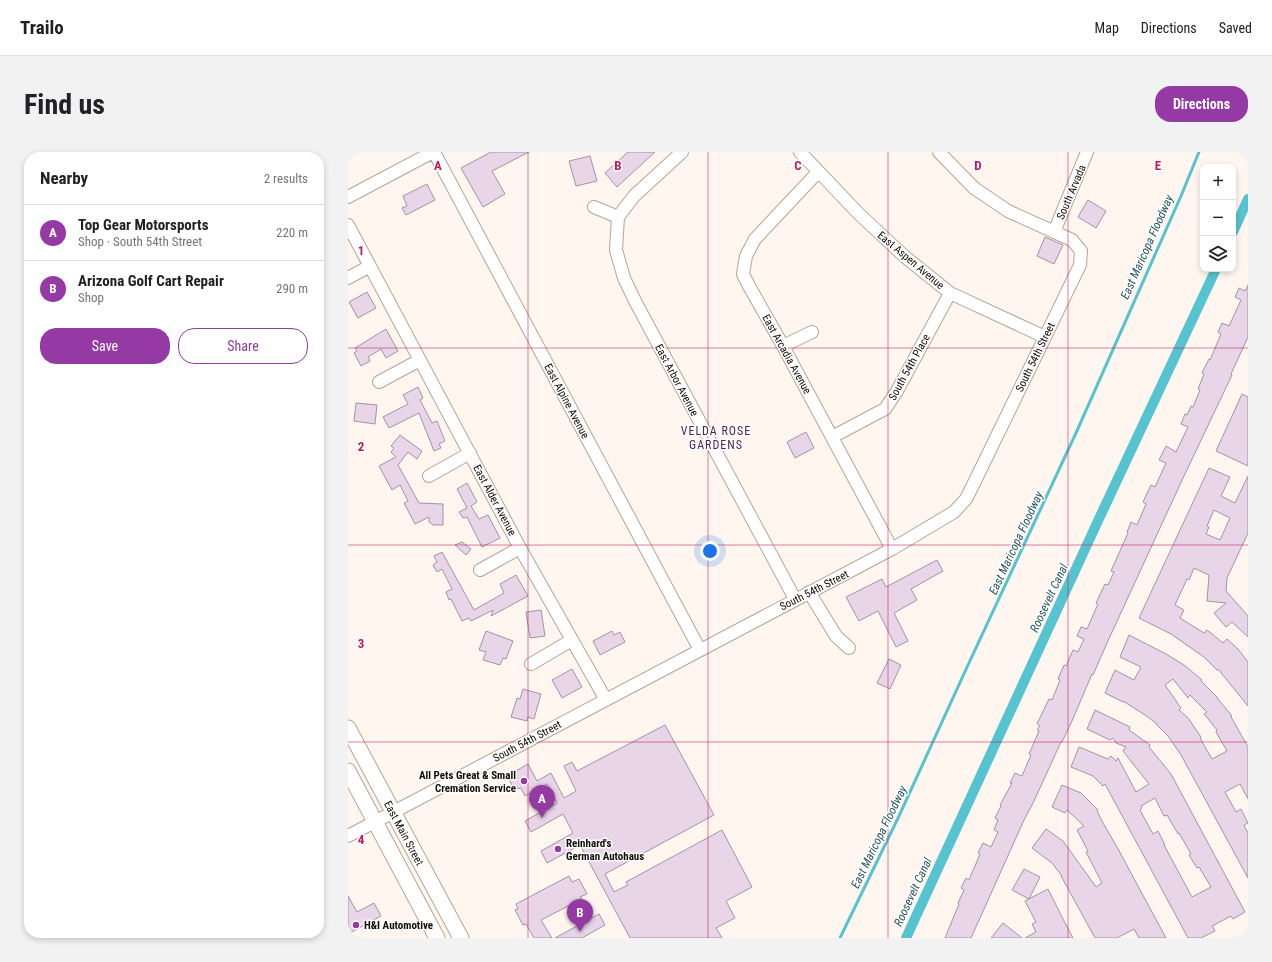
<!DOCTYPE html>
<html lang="en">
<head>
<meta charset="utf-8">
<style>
	body { margin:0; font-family:"Roboto Condensed",sans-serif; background:#f2f2f2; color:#202124 }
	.controls { position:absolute; right:12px; top:12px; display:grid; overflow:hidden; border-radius:8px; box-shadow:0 2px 6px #0003 }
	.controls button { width:36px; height:36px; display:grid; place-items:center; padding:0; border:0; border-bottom:1px solid #e0e0e0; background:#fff; color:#202124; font:20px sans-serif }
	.you { position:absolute; left:362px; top:399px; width:14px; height:14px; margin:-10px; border:3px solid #fff; border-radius:50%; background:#1a73e8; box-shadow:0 0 0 6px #1a73e833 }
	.badge { display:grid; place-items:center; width:26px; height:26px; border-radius:50%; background:#953aa5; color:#fff; font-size:13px; font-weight:700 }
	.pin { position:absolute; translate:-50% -33px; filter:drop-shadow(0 1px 2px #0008) }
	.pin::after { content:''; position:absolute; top:21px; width:14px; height:12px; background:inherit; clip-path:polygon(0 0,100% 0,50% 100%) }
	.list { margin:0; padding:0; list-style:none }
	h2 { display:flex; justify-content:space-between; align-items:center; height:52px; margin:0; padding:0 16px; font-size:17px }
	h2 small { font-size:13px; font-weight:400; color:#757577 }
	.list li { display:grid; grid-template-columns:26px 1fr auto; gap:12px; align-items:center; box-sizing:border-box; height:56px; padding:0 16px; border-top:1px solid #e0e0e0 }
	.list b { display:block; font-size:15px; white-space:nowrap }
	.list p { margin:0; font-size:13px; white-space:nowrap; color:#757577 }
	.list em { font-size:13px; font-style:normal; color:#757577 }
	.actions { display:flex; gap:8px; padding:12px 16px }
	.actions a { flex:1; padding:9px 0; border:1px solid #953aa5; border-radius:16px; text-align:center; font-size:14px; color:#953aa5 }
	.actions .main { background:#953aa5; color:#fff }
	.icon { flex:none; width:22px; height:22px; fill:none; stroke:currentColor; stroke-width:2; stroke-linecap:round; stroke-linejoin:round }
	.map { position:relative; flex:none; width:900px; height:786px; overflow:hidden; border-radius:16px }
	header { display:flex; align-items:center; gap:24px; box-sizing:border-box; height:56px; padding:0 20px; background:#fff; border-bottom:1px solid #e0e0e0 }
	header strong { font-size:19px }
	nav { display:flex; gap:22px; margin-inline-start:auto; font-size:14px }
	.intro { display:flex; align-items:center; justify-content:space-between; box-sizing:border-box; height:96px; padding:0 24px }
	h1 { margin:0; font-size:28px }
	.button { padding:10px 18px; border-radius:16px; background:#953aa5; color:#fff; font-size:14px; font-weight:700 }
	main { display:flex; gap:24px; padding:0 24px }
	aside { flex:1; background:#fff; border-radius:16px; box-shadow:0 2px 6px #0003 }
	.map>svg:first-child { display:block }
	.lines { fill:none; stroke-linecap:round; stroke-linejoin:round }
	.stream { stroke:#56c3d0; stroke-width:3 }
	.canal { stroke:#56c3d0; stroke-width:10 }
	.building { fill:#e8d5e8; stroke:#a492a4; fill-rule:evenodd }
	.minor-casing { stroke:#b7a492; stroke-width:14 }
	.major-casing { stroke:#b7a492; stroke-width:17 }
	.minor { stroke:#fff; stroke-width:12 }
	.major { stroke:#fff; stroke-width:15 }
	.grid { fill:none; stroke:#c2185b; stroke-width:1; stroke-opacity:0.55 }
	.poi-dot { fill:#953aa5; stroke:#fff; stroke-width:1.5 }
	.labels { text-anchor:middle; stroke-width:3; stroke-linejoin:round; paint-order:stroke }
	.street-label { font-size:11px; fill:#110b05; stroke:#fff }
	.poi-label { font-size:11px; font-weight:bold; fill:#110b05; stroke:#fff; text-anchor:start }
	.water-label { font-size:12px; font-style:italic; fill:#245459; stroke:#fff }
	.neighbourhood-label { font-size:12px; letter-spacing:1px; fill:#4f2357; stroke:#fff }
	.grid-label { font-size:13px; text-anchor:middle; font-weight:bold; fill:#c2185b; stroke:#fff; stroke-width:3; stroke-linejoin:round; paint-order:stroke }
</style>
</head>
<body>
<header>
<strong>Trailo</strong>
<nav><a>Map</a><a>Directions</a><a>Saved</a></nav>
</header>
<div class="intro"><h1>Find us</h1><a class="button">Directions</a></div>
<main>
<aside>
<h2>Nearby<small>2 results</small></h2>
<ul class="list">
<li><span class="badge">A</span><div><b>Top Gear Motorsports</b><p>Shop · South 54th Street</p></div><em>220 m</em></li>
<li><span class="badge">B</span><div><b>Arizona Golf Cart Repair</b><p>Shop</p></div><em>290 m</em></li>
</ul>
<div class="actions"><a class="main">Save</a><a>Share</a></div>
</aside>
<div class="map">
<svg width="900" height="786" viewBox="0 0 900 786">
	<rect width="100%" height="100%" fill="#fff7ef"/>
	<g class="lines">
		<path class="stream" d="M492 786 551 664 620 513 728 281 833 44 851 0"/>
		<path class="canal" d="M885 80 900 47
			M558 786 749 371 868 117"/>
	</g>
	<path class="building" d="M143 0H181L144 19 157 42 135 55 113 16Z
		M280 0H307L269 35 257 21Z
		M242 4 249 29 228 34 221 9Z
		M79 32 87 48 58 63 54 56 59 54 55 44Z
		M740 48 758 59 748 76 730 65Z
		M697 85 715 93 706 112 689 104Z
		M900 133V185L883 222 884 223 836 324 759 491 745 523 744 522 724 569 714 590H713L686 649 676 668 623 786H597L611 752 610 751 616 738 613 736 618 726 621 728 632 702 630 701 635 691 643 695 650 680 646 678 650 668 647 666 653 654 652 653 664 631H662L667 621 674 624 683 603 681 602 691 579 689 578 692 574 689 572 701 547 704 548 712 528 710 527 716 513 718 514 725 498 730 500 736 487 729 484 733 475 739 477 750 452 748 451 757 432 760 433 766 420 763 419 780 381 779 380 783 370 789 373 798 352 795 350 803 333 807 335 818 311 811 308 818 294 828 300 840 275 833 272 837 262 839 263 843 254 845 255 852 238 850 237 856 222 854 221 861 207 862 208 873 182 870 180 874 171 881 174 893 148 887 145 891 136 897 139Z
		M19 140 28 156 10 166 1 150Z
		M38 177 50 199 38 206 33 197 20 205 22 209 13 214 6 201 9 199 7 196Z
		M70 235 75 246 72 248 84 271 89 269 97 289 91 292 93 296 86 299 71 261 41 276 35 265 60 252 55 243Z
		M894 242 900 245V314L868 299Z
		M8 251 29 253 27 272 6 269Z
		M458 280 466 296 447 306 439 290Z
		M52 283 74 299 69 307 60 300 50 313 71 351 95 352V373H85L81 370V365L67 372 56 351 60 349 52 333 44 338 31 314 48 305 43 300 46 296 43 294Z
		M861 316 882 325 873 344 887 351 900 324V381L879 426 878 439 900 464V485L884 470 878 475 866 461 878 451 859 449 861 423 846 416 841 428 839 427 827 453 836 458 832 466 856 481 859 478 875 491 879 487 890 497 900 510V554L870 517 869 518 856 505 823 482 791 466ZM866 358 882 366 872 388 858 382 861 375 859 374Z
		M119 331 129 350 123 354 131 367 140 363 152 386 134 395 119 365 115 366 111 360 119 356 109 337Z
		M114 390 123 397 118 403 107 393Z
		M94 400 126 458 156 441 152 432 168 423 180 444 143 464 145 458 123 469 121 466 114 469 103 447 101 448 98 440 104 437 94 417 89 420 85 413 89 410 86 404Z
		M589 408 595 419 563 437 569 448 546 461 560 489 548 495 530 459 511 469 498 445 534 427 538 435Z
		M193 458 197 484 182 486 178 460Z
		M138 479 165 489 158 507 155 506 152 513 135 508 138 500 131 498Z
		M264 479 266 483 272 480 277 490 252 503 245 489Z
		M781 483 818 502 836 513 854 528 853 529 870 546H869L884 564 883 565 900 595V647L892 632 877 640 888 660 893 657 900 671 896 673 900 681V726L833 603 820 584 808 572H809L797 563 775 549V550L757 541 767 518 786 528 793 515 772 505ZM825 527 840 546 842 543 859 560 856 562 869 578 868 580 879 599 864 607 852 586 853 585 840 566 831 558 833 556 817 533Z
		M541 507 553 513 542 537 529 531Z
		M224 517 234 535 214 546 204 528Z
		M175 537 193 542 186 567 180 565 179 569 163 565 169 546 172 547Z
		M747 558 782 575 781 578 802 593 801 595 823 622 897 760 885 767 883 764 864 774 867 779 853 786H840L757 632 755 634 745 624 723 615 731 595 760 607 763 604 768 609 770 606 788 640 801 632 775 599 778 595 768 591 765 586 762 588 739 577ZM807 646 816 664 819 663 830 682 831 681 843 702 841 703 849 716 851 715 863 735 844 745 816 693H817L810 679 805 682 792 658 794 656 793 654Z
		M317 573 366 663 257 722 266 740 280 733 278 730 374 678 404 735 378 749 387 766 368 776 374 786H282L232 693 199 711 193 699 225 681 215 662 183 680 177 669 209 651 199 632 177 644 173 636 170 637 168 634 165 635 159 624 180 612 189 629 203 621 216 646 228 639 216 614 224 610 229 619Z
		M714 633 733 641 750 658 749 659 755 671 769 695 818 786H791L786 777 769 786H747L713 724H714L704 711 684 696 698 677 715 689 748 735 754 731 738 700 740 699 729 678 736 674 719 658 717 661 704 655Z
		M676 717 692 725 681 747 664 738Z
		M221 724 224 730 231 727 239 742 232 745 234 747 193 768 204 786H186L178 772 175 773 167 758 170 757 168 752Z
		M700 737 716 769 725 786H677L688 780 684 772 688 770 677 749Z
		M0 744 9 760 26 751 33 764 0 782Z
		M251 762 257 773 234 786H207Z
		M655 771 674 786H643Z"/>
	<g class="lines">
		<defs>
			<path id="minor" d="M86 0 352 498
				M334 0 286 44 270 65 268 98 276 126 287 149 447 447
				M452 0 511 62 556 104 602 141 697 185
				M470 20 407 87 398 104 395 122 401 134 435 194 544 397
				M0 45 85 0
				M246 55 270 65
				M0 73 172 396 258 548
				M706 80 739 0
				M0 126 22 114
				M435 194 464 180
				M31 230 72 208
				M484 285 537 257 549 239 602 141
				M81 324 122 301
				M132 418 172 396
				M461 440 488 484 501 496
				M183 512 224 488
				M0 684 544 397 606 360 618 347 627 329 732 113 733 99 724 88 660 59 626 36 591 0"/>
			<path id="major" d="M0 576 113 786
				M0 619 89 786"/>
		</defs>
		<use href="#minor" class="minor-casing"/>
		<use href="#major" class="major-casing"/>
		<use href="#minor" class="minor"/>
		<use href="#major" class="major"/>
	</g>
	<path class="grid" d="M180 0V786M360 0V786M540 0V786M720 0V786M0 196H900M0 393H900M0 590H900"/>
	<g class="poi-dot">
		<circle cx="176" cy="629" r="4"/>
		<circle cx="210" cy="697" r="4"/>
		<circle cx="8" cy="773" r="4"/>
	</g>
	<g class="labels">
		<g class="street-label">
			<text transform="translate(723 40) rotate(-67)" y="4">South Arvada</text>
			<text transform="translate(563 108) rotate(40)" y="4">East Aspen Avenue</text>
			<text transform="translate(439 202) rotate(61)" y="4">East Arcadia Avenue</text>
			<text transform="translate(687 205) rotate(-64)" y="4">South 54th Street</text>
			<text transform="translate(561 215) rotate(-61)" y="4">South 54th Place</text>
			<text transform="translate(329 228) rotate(62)" y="4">East Arbor Avenue</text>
			<text transform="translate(219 249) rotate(62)" y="4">East Alpine Avenue</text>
			<text transform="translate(147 348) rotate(62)" y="4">East Alder Avenue</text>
			<text transform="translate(466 438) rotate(-27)" y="4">South 54th Street</text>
			<text transform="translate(179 589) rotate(-28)" y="4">South 54th Street</text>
			<text transform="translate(56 681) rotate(62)" y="4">East Main Street</text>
		</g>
		<g class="poi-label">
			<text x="168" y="627" text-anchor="end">All Pets Great &amp; Small<tspan x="168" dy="13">Cremation Service</tspan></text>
			<text x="218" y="695">Reinhard's<tspan x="218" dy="13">German Autohaus</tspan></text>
			<text x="16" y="777">H&amp;I Automotive</text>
		</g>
		<g class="water-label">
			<text transform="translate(799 95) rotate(-66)" y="4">East Maricopa Floodway</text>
			<text transform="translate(668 391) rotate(-65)" y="4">East Maricopa Floodway</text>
			<text transform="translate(701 446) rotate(-65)" y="4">Roosevelt Canal</text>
			<text transform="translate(531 685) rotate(-64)" y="4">East Maricopa Floodway</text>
			<text transform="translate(565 740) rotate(-65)" y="4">Roosevelt Canal</text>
		</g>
		<g class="neighbourhood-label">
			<text x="368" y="283">VELDA ROSE<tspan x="368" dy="14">GARDENS</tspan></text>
		</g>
	</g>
	<g class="grid-label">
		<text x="90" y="18">A</text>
		<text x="270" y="18">B</text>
		<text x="450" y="18">C</text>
		<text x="630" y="18">D</text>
		<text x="810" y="18">E</text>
		<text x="13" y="103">1</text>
		<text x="13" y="299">2</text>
		<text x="13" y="496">3</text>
		<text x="13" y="692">4</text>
	</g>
</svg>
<div class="controls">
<button>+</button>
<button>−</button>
<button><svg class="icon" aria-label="layers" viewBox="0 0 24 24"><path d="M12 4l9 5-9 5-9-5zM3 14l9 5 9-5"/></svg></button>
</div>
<div class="you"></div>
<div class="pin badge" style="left:194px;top:666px">A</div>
<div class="pin badge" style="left:232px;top:780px">B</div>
</div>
</main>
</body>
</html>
